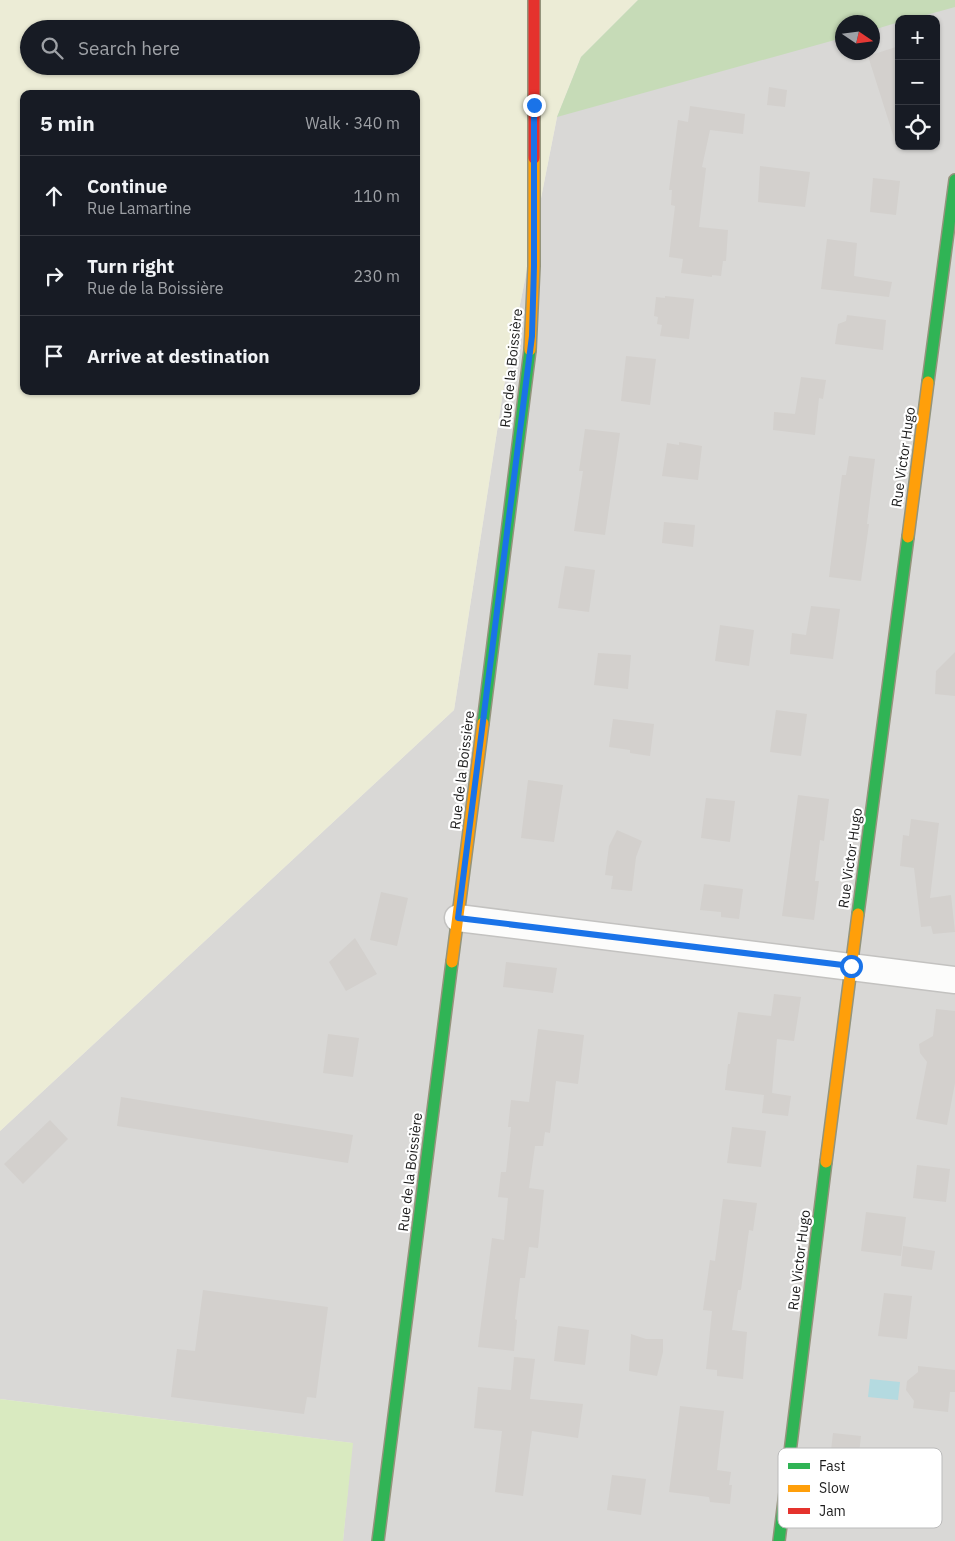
<!DOCTYPE html>
<html lang="en">
<head>
<meta charset="utf-8">
<style>
	body { margin:0; font-family:"IBM Plex Sans",sans-serif; background:#242831; color:#f1f3f6 }
	.controls { position:absolute; right:15px; top:15px; display:grid; overflow:hidden; border-radius:10px; box-shadow:0 1px 4px #0004 }
	.controls button { width:45px; height:45px; display:grid; place-items:center; padding:0; border:0; border-bottom:1px solid #363941; background:#171b24; color:#f1f3f6; font:25px sans-serif }
	.compass { position:absolute; left:835px; top:15px; width:45px; height:45px; border-radius:50%; background:#171b24; box-shadow:0 1px 4px #0004; rotate:103deg }
	.stop { position:absolute; width:15px; height:15px; margin:-11px; border:4px solid #1a73e8; border-radius:50%; background:#fff }
	.stop.end { background:#1a73e8; border-color:#fff; box-shadow:0 1px 5px #0008 }
	.list { margin:0; padding:0; list-style:none }
	h2 { display:flex; justify-content:space-between; align-items:center; height:65px; margin:0; padding:0 20px; font-size:21px }
	h2 small { font-size:16px; font-weight:400; color:#9ea1a6 }
	.list li { display:grid; grid-template-columns:32px 1fr auto; gap:15px; align-items:center; box-sizing:border-box; height:80px; padding:0 20px; border-top:1px solid #363941 }
	.list b { display:block; font-size:19px; white-space:nowrap }
	.list p { margin:0; font-size:16px; white-space:nowrap; color:#9ea1a6 }
	.list em { font-size:16px; font-style:normal; color:#9ea1a6 }
	.icon { flex:none; width:28px; height:28px; fill:none; stroke:currentColor; stroke-width:2; stroke-linecap:round; stroke-linejoin:round }
	.map { position:relative; flex:none; width:955px; height:1541px; overflow:hidden }
	.search { position:absolute; background:#171b24; box-shadow:0 1px 4px #0004; left:20px; top:20px; width:400px; height:55px; display:flex; align-items:center; gap:12px; box-sizing:border-box; padding:0 18px; border-radius:28px; color:#9ea1a6; font-size:19px }
	.panel { position:absolute; background:#171b24; box-shadow:0 1px 4px #0004; left:20px; top:90px; width:400px; height:305px; border-radius:10px }
	.map>svg:first-child { display:block }
	.residential { fill:#d9d8d6; fill-rule:evenodd }
	.farmland { fill:#ececd6; fill-rule:evenodd }
	.grass { fill:#d9eac0 }
	.forest { fill:#c6dbb7 }
	.water { fill:#b4dae0 }
	.building { fill:#d3d0cd }
	.lines { fill:none; stroke-linecap:round; stroke-linejoin:round }
	.street-casing { stroke:#c3c2c0; stroke-width:29 }
	.fast-casing { stroke:#94947c; stroke-width:14 }
	.slow-casing { stroke:#94947c; stroke-width:14 }
	.jam-casing { stroke:#94947c; stroke-width:14 }
	.street { stroke:#fcfcfb; stroke-width:26 }
	.fast { stroke:#30b455; stroke-width:11 }
	.slow { stroke:#ff9f0a; stroke-width:11 }
	.jam { stroke:#e5322d; stroke-width:11 }
	.route { stroke:#1a73e8; stroke-width:6 }
	.labels { text-anchor:middle; stroke-width:4.5; stroke-linejoin:round; paint-order:stroke }
	.street-label { font-size:14px; fill:#1c1c1c; stroke:#fff }
	.key { fill:#fff; stroke:#bbb; stroke-width:1 }
	.key-label { font-size:14px; fill:#1c1c1c }
</style>
</head>
<body>
<div class="map">
<svg width="955" height="1541" viewBox="0 0 955 1541">
	<rect width="100%" height="100%" fill="#eae8e4"/>
	<path class="residential" d="M638 0H955V1541H343L352 1443 0 1399V1131L454 710 504 386 557 117 581 57ZM899 19H936V146H899ZM842 22H872V52H842Z"/>
	<path class="farmland" d="M0 0H638L581 57 557 117 504 386 454 710 0 1131ZM29 29H411V66H29ZM24 94H416V391H24Z"/>
	<path class="grass" d="M0 1399 353 1443 343 1541H0Z"/>
	<path class="forest" d="M638 0H955V7L912 19H899V22L873 30 872 22H842V38L557 117 581 57Z"/>
	<path class="water" d="M870 1379 900 1382 898 1400 868 1397Z"/>
	<path class="building" d="M899 46V140L895 141 868 56Z
		M769 87 787 90 785 107 767 105Z
		M690 106 745 114 743 134 710 130 702 167 706 168 699 227 728 230 726 261H723L721 276 712 275V277L681 273 683 259 669 257 675 206 671 205 672 190H669L678 120 688 122Z
		M760 166 810 172 805 207 758 202Z
		M873 178 900 181 896 215 870 212Z
		M827 239 857 243 854 276 892 282 889 297 821 289Z
		M665 296 694 299 689 339 660 336 662 325 657 324 658 317 654 316 656 297 665 298Z
		M847 315 886 320 883 350 835 344 838 324 846 321Z
		M626 356 656 359 650 405 621 401Z
		M801 377 826 380 823 399 819 398 815 435 773 430 774 412 795 414Z
		M585 429 620 433 605 535 574 531 583 471H579Z
		M679 442 702 446 698 480 662 476 667 443 679 445Z
		M849 456 875 459 867 524H869L861 581 829 577 842 475H846Z
		M664 522 695 525 693 547 662 543Z
		M565 566 595 570 589 612 558 608Z
		M811 606 840 609 833 659 790 654 792 633 806 635Z
		M720 625 754 630 749 666 715 661Z
		M955 652V696L935 694 936 671Z
		M598 653 631 655 628 689 594 685Z
		M776 710 807 714 801 756 770 752Z
		M613 719 654 724 650 756 630 753V750L609 747Z
		M528 780 563 785 554 842 521 838Z
		M798 795 829 799 824 841 820 840 815 881H819L814 920 782 916Z
		M706 798 735 801 730 842 701 838Z
		M911 819 939 823 930 898 951 895 955 932 933 934 931 926 921 927 914 868 900 866 903 835 909 836Z
		M617 830 642 841 636 857 632 891 611 889 613 876 605 875 609 846Z
		M704 884 743 889 739 919 721 917V912L700 910Z
		M381 892 408 898 397 946 370 940Z
		M355 938 377 974 346 991 329 962Z
		M506 962 557 968 553 993 503 987Z
		M774 994 801 997 794 1041 777 1039 772 1093 791 1096 788 1116 762 1113 764 1095 725 1090 728 1064H730L738 1012 771 1016Z
		M936 1009 955 1011V1083L947 1125 916 1119 927 1062 920 1053 919 1044 933 1036Z
		M538 1029 584 1035 578 1084 556 1081 550 1133 545 1132 543 1146H535L529 1188 544 1190 538 1248 529 1247 525 1278H520L515 1319 517 1320 514 1351 478 1347 492 1238 504 1240 508 1198 498 1197 501 1172H506L511 1127H508L511 1100 529 1102Z
		M328 1034 359 1038 353 1077 323 1073Z
		M121 1097 353 1135 348 1163 117 1126Z
		M50 1120 68 1139 23 1184 4 1164Z
		M732 1127 766 1131 761 1167 727 1163Z
		M917 1165 950 1169 946 1202 913 1198Z
		M723 1199 757 1203 753 1231 749 1230 741 1290H738L732 1330 747 1332 743 1379 717 1376V1370L706 1369 712 1311 703 1310 710 1260 715 1261Z
		M866 1212 906 1217 901 1256 861 1251Z
		M903 1246 935 1251 932 1270 901 1266Z
		M203 1290 328 1307 316 1398 307 1397 304 1414 171 1397 177 1349 195 1351Z
		M884 1293 912 1296 907 1339 878 1336Z
		M558 1326 589 1330 585 1365 554 1361Z
		M631 1334 646 1339H663V1352L657 1376 629 1371Z
		M514 1357 535 1359 530 1399 583 1404 578 1438 532 1431 523 1496 495 1492 502 1431 474 1428 478 1387 511 1390Z
		M918 1366 955 1370V1392H950L948 1412 913 1408 914 1401 906 1390 907 1381 918 1372Z
		M680 1406 724 1411 717 1470 731 1472 729 1485H732L730 1504 710 1502 709 1497 669 1492Z
		M833 1433 861 1436 857 1471 829 1468Z
		M612 1475 646 1479 641 1515 607 1510Z"/>
	<g class="lines">
		<defs>
			<path id="street" d="M458 918 955 980"/>
			<path id="fast" d="M928 382 955 180
				M483 723 530 350
				M858 914 908 537
				M378 1541 452 962
				M779 1541 826 1162"/>
			<path id="slow" d="M530 350 534 266V158
				M908 537 928 382
				M452 962 483 723
				M826 1162 858 914"/>
			<path id="jam" d="M534 0V158"/>
		</defs>
		<use href="#street" class="street-casing"/>
		<use href="#fast" class="fast-casing"/>
		<use href="#slow" class="slow-casing"/>
		<use href="#jam" class="jam-casing"/>
		<use href="#street" class="street"/>
		<use href="#fast" class="fast"/>
		<use href="#slow" class="slow"/>
		<use href="#jam" class="jam"/>
	</g>
	<g class="lines">
		<path class="route" d="M534 105V266L532 336 458 918 851 966"/>
	</g>
	<g class="labels">
		<g class="street-label">
			<text transform="translate(511 368) rotate(-84)" y="5">Rue de la Boissière</text>
			<text transform="translate(903 457) rotate(-82)" y="5">Rue Victor Hugo</text>
			<text transform="translate(462 770) rotate(-83)" y="5">Rue de la Boissière</text>
			<text transform="translate(850 858) rotate(-82)" y="5">Rue Victor Hugo</text>
			<text transform="translate(410 1172) rotate(-83)" y="5">Rue de la Boissière</text>
			<text transform="translate(799 1260) rotate(-83)" y="5">Rue Victor Hugo</text>
		</g>
	</g>
	<rect x="778" y="1448" width="164" height="80" rx="8" class="key"/>
	<rect x="788" y="1463" width="22" height="6" fill="#30b455"/>
	<rect x="788" y="1485" width="22" height="7" fill="#ff9f0a"/>
	<rect x="788" y="1508" width="22" height="6" fill="#e5322d"/>
	<g class="key-label">
		<text x="819" y="1471">Fast</text>
		<text x="819" y="1493">Slow</text>
		<text x="819" y="1516">Jam</text>
	</g>
</svg>
<div class="controls">
<button>+</button>
<button>−</button>
<button><svg class="icon" aria-label="locate" viewBox="0 0 24 24"><circle cx="12" cy="12" r="6"/><path d="M12 2v4M12 18v4M2 12h4M18 12h4"/></svg></button>
</div>
<svg class="compass" viewBox="-18 -18 36 36"><path d="M0-13l5 13h-10z" fill="#e53935"/><path d="M0 13l5-13h-10z" fill="#9ea1a6"/></svg>
<div class="stop" style="left:851px;top:966px"></div>
<div class="stop end" style="left:534px;top:105px"></div>
<div class="search"><svg class="icon" aria-label="search" viewBox="0 0 24 24"><circle cx="10" cy="10" r="6"/><path d="M15 15l6 6"/></svg>Search here</div>
<section class="panel">
<h2>5 min<small>Walk · 340 m</small></h2>
<ul class="list">
<li><svg class="icon" aria-label="ahead" viewBox="0 0 24 24"><path d="M12 20V5M6 11l6-6 6 6"/></svg><div><b>Continue</b><p>Rue Lamartine</p></div><em>110 m</em></li>
<li><svg class="icon" aria-label="right" viewBox="0 0 24 24"><path d="M7 20v-9h11M14 6l5 5-5 5"/></svg><div><b>Turn right</b><p>Rue de la Boissière</p></div><em>230 m</em></li>
<li><svg class="icon" aria-label="arrive" viewBox="0 0 24 24"><path d="M6 21V4h12l-3 4 3 4H6"/></svg><div><b>Arrive at destination</b></div></li>
</ul>
</section>
</div>
</body>
</html>
